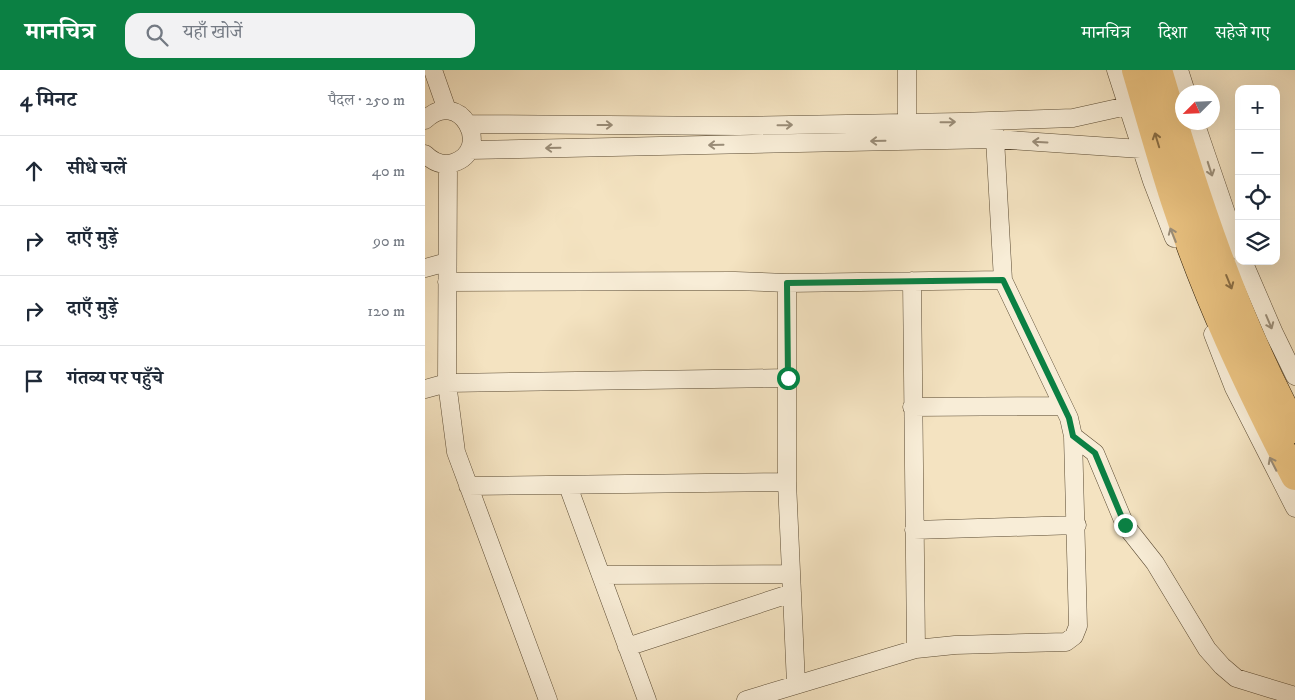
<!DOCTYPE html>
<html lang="hi">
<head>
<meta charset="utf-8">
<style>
	body { margin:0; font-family:"IM FELL DW Pica","Noto Serif Devanagari",serif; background:#f2f2f3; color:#1f2937 }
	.controls { position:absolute; right:15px; top:15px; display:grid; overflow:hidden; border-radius:10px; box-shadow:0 5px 20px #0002 }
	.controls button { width:45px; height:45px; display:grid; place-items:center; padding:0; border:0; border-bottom:1px solid #e0e1e3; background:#fff; color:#1f2937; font:25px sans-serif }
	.compass { position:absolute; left:750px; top:15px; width:45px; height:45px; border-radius:50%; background:#fff; box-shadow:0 5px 20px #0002; rotate:246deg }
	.stop { position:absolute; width:15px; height:15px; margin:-11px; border:4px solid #0b8043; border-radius:50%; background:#fff }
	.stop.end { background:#0b8043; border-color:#fff; box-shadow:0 1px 5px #0008 }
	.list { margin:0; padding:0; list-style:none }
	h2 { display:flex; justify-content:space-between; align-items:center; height:65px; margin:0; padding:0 20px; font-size:21px }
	h2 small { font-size:16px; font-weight:400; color:#747a83 }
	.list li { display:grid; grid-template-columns:32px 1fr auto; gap:15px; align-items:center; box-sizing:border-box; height:70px; padding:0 20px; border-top:1px solid #e0e1e3 }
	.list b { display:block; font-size:19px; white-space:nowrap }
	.list em { font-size:16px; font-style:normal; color:#747a83 }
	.icon { flex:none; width:28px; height:28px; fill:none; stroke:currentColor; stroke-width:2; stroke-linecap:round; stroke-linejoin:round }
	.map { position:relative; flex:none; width:870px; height:630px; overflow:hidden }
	header { display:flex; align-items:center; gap:30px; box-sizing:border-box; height:70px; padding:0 25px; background:#0b8043; color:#fff }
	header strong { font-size:24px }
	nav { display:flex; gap:28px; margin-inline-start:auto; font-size:18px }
	.search { width:350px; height:45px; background:#f2f2f3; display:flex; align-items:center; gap:12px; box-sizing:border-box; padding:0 18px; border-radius:15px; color:#747a83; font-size:19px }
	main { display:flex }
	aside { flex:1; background:#fff }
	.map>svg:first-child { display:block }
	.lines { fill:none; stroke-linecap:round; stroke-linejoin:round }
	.minor-casing { stroke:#5a4a32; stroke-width:19 }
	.trunk-casing { stroke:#261703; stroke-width:29 }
	.minor { stroke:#f8edd7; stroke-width:18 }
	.trunk { stroke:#eac280; stroke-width:28 }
	.oneway { stroke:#9a8d78 }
	.oneway2 { stroke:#886c42 }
	.route { stroke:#0b8043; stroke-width:6 }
</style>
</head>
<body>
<header>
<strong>मानचित्र</strong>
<div class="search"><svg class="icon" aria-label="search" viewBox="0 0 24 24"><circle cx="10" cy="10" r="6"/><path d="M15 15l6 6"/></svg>यहाँ खोजें</div>
<nav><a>मानचित्र</a><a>दिशा</a><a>सहेजे गए</a></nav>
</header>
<main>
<aside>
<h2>4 मिनट<small>पैदल · 250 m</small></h2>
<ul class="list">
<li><svg class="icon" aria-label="ahead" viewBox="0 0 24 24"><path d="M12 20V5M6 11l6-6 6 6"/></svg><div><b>सीधे चलें</b></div><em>40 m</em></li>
<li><svg class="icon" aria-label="right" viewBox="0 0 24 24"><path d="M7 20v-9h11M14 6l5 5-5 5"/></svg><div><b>दाएँ मुड़ें</b></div><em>90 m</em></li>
<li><svg class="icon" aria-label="right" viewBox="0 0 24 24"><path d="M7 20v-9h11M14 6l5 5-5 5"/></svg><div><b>दाएँ मुड़ें</b></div><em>120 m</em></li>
<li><svg class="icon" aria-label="arrive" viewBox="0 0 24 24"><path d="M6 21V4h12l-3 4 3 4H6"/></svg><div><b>गंतव्य पर पहुँचे</b></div></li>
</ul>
</aside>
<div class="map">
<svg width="870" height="630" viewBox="0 0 870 630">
	<rect width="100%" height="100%" fill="#f4e3c1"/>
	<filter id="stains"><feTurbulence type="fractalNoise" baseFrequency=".004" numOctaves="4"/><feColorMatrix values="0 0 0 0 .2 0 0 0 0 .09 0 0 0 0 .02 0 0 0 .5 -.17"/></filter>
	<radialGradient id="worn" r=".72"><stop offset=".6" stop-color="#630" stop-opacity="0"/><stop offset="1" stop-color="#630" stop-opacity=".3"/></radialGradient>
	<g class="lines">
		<defs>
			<path id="minor" d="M8 0 22 40
				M482 0V53
				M691 0 727 111 749 168
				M754 0 761 22
				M0 50C35 16 69 80 28 93 17 96 8 92 0 84
				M770 52 814 181
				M44 54 314 56 535 52 648 48 702 36
				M44 80 570 69 716 79
				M23 94 22 313 31 382 123 630
				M818 191 849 263 870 306
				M0 198 22 192
				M487 211 491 579
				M22 212 310 211 362 213 578 210
				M362 213V412L371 614
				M788 264 809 318 870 438
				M0 319 22 313 363 308
				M487 337 638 336
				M648 366 670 383 700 455 730 493 782 579 797 596 811 608 870 626
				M43 416 362 412
				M143 416 222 630
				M489 460 652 455
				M176 505 366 504
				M202 577 367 523
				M321 630 491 579 530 575 641 572 649 566 653 556 648 366 644 348 578 210 569 51"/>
			<path id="trunk" d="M711 0C724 44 736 88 750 131 781 226 824 317 870 406
				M733 0C769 123 809 246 870 359"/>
		</defs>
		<use href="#minor" class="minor-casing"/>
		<use href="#trunk" class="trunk-casing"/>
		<use href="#minor" class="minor"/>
		<use href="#trunk" class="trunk"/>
	</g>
	<defs><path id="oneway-shaft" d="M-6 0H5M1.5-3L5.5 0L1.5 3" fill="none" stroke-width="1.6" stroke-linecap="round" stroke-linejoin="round" transform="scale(1.25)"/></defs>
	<g class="oneway">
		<use href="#oneway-shaft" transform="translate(523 52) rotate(-1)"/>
		<use href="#oneway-shaft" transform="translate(180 55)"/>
		<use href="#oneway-shaft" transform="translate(360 55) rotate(-1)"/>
		<use href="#oneway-shaft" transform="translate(453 71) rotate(179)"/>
		<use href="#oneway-shaft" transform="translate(615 72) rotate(-177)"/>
		<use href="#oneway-shaft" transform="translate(291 75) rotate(179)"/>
		<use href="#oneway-shaft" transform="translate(128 78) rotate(179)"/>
		<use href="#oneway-shaft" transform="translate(785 99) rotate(72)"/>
		<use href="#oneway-shaft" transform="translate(748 165) rotate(-112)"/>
		<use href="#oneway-shaft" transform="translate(844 252) rotate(67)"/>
		<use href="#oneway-shaft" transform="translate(848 394) rotate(-117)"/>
	</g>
	<g class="oneway2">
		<use href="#oneway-shaft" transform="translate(732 70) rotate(-107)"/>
		<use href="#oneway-shaft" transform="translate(804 212) rotate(68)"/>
	</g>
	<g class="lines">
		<path class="route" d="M363 308 362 213 578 210 644 348 648 366 670 383 700 455"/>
	</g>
	<rect width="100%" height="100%" filter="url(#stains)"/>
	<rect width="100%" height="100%" fill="url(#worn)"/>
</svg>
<div class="controls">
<button>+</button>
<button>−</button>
<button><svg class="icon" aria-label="locate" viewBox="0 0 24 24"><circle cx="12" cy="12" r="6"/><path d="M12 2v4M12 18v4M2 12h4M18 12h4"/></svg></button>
<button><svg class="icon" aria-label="layers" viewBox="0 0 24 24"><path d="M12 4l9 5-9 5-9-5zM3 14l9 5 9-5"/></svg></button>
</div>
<svg class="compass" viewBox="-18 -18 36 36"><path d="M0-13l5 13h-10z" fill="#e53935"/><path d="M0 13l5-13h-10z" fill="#747a83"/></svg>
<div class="stop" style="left:363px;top:308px"></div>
<div class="stop end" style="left:700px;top:455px"></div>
</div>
</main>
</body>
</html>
